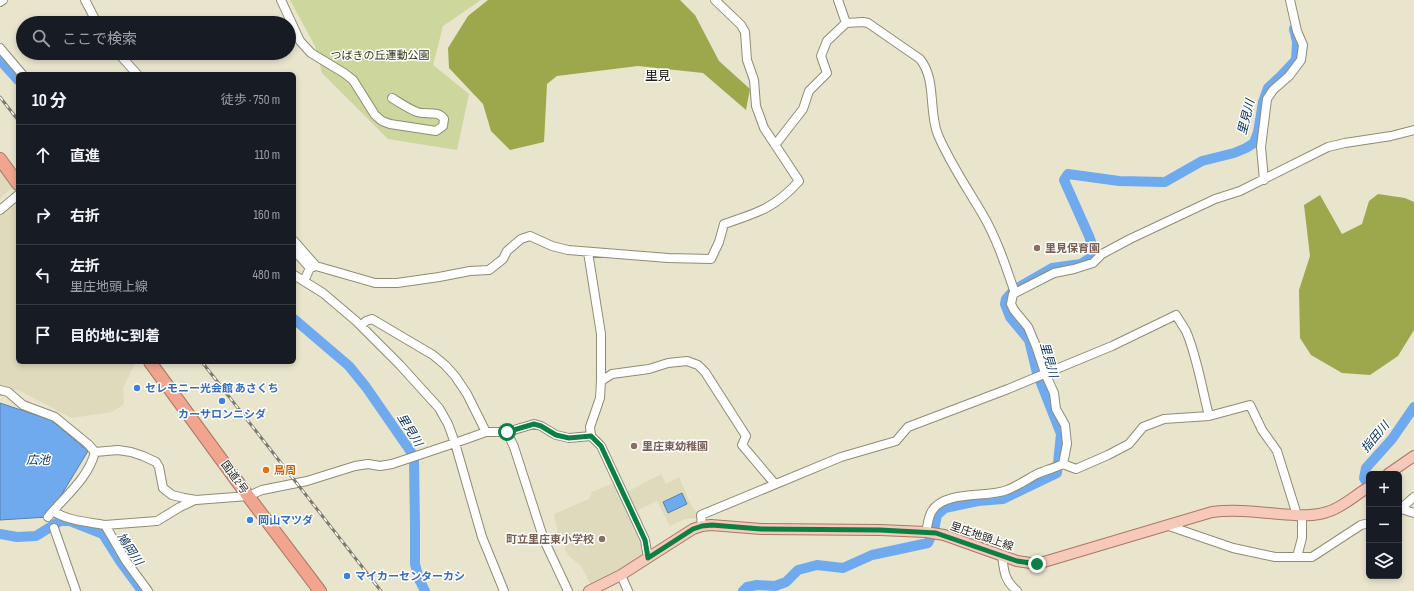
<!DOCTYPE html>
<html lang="ja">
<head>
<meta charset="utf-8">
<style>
	body { margin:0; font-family:"Sofia Sans Condensed","Noto Sans JP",sans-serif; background:#20242c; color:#f1f3f6 }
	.controls { position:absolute; right:12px; bottom:12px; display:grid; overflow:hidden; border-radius:6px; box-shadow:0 2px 6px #0003 }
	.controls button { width:36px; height:36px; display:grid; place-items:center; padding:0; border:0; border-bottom:1px solid #363941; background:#171b24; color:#f1f3f6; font:20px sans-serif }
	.stop { position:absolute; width:12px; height:12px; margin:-9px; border:3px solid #0b8043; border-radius:50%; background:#fff }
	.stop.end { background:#0b8043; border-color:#fff; box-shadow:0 1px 4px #0008 }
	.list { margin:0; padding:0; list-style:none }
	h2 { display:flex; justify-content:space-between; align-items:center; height:52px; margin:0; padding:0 16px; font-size:17px }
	h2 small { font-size:13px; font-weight:400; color:#9ea1a6 }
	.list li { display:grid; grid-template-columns:26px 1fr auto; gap:12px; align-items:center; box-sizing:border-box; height:60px; padding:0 16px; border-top:1px solid #363941 }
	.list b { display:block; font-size:15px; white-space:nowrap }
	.list p { margin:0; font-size:13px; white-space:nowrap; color:#9ea1a6 }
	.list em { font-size:13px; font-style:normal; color:#9ea1a6 }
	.icon { flex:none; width:22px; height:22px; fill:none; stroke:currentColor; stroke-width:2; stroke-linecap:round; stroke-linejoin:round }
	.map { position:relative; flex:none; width:1414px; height:591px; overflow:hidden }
	.search { position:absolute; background:#171b24; box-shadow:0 2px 6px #0003; left:16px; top:16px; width:280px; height:44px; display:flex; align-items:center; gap:10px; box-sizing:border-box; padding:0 14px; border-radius:22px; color:#9ea1a6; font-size:15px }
	.panel { position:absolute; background:#171b24; box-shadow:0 2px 6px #0003; left:16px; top:72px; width:280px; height:292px; border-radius:6px }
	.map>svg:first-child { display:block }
	.built { fill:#dfdabc }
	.green { fill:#ccd69d }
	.forest { fill:#9da84d }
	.water { fill:#6fa9ee; stroke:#5880ae }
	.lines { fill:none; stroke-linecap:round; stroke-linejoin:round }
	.river { stroke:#6fa9ee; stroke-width:10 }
	.minor-casing { stroke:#8f8c76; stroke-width:10 }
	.major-casing { stroke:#a97765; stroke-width:12 }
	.highway-casing { stroke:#a97765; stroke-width:14 }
	.minor { stroke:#fff; stroke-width:8 }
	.major { stroke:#f7c9bb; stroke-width:10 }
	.highway { stroke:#f1a58e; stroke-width:12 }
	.rail-casing { stroke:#7e7b6c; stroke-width:3 }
	.rail { stroke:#fff; stroke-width:1.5; stroke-dasharray:4.5; stroke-linecap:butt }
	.route { stroke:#0b8043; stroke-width:5 }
	.education-dot { fill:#8d6e63; stroke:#fff; stroke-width:1.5 }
	.shop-dot { fill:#3f7fe0; stroke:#fff; stroke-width:1.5 }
	.food-dot { fill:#e8710a; stroke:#fff; stroke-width:1.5 }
	.labels { text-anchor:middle; stroke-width:3; stroke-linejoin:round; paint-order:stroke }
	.park-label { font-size:11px; fill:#32360f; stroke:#fff }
	.education-label { font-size:11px; font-weight:bold; fill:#785e54; stroke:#fff; text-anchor:start }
	.shop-label { font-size:11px; font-weight:bold; fill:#366cbe; stroke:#fff; text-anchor:start }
	.food-label { font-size:11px; font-weight:bold; fill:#c56008; stroke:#fff; text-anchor:start }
	.street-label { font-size:11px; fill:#24221a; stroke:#fff }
	.water-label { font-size:12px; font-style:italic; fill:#052f5a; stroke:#fff }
	.quarter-label { font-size:13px; fill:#24221a; stroke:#fff }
</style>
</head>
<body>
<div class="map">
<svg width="1414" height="591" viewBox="0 0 1414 591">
	<rect width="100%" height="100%" fill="#e9e5cd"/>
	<path class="built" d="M0 169 13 187 0 199Z
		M18 200V362H136L123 388 124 401 123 405 112 412 72 418 20 391 0 385V215Z
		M661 474 666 484 679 477 692 507 698 514V518L685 519 670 526 657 501 634 512 625 493Z
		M616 482 645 546 646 556 592 587 581 566 568 555 558 533 554 514 589 499 592 492Z"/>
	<path class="green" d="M290 0H481L443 26 433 65 469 94 457 150 388 139 322 73 315 46Z"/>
	<path class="forest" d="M488 0H680L695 15 719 61 750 89 746 110 703 73 638 66 557 76 547 84 544 142 510 150 491 131 483 104 449 68 448 48 468 16Z
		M1378 194 1405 198 1414 202V330L1398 356 1370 375 1342 373 1311 355 1300 338 1299 290 1310 256 1304 205 1320 195 1342 234 1362 224 1369 201Z"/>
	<path class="water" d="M0 403 51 420 88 451 48 517 0 520Z
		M682 493 687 504 668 513 663 502Z"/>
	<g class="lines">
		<path class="river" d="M0 60 18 80
			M294 319 349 366 366 387 411 452 414 460 415 525V564L419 579 425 591
			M1369 486 1364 478 1366 468 1392 439 1414 407
			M0 534 17 537 36 536 60 521H70L103 534 120 561 142 591
			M743 591 747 587 757 585 775 586 786 582 798 570 817 565 843 568 872 555 928 543 934 530 937 515 945 508 978 501 1003 499 1057 473 1061 434 1037 373 1029 340 1010 317 1005 304 1006 299 1014 290 1052 268 1081 264 1093 256 1094 250 1089 236 1064 180 1068 174 1119 181 1165 182 1202 161 1234 153 1246 148 1254 143 1258 132 1263 102 1268 88 1281 76 1296 60 1297 42 1294 29"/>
		<defs>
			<path id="minor" d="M85 0 97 23
				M281 0 300 41 311 53 344 73 353 80 375 115 382 121 390 124 436 131 443 126 444 119C438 110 426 115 417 112 409 109 400 103 392 98
				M838 0 846 23 863 22 868 23 920 59C937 80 928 111 938 135 950 163 967 188 983 215 997 239 1006 267 1015 293
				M0 2 3 0
				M0 48 22 74
				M118 53 137 74
				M775 145 803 109 809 91 827 73 821 56 827 41 846 23
				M1264 180 1261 147 1267 99 1273 90 1289 76 1301 60 1303 45 1297 31 1290 0
				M0 210 18 195
				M294 241 316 266
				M294 250 310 268 304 281
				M588 252 601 334V381L600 398 590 427 591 436 601 446 645 540 648 558
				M310 268 316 266 375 283H397L439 277 470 271 489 270 503 259 507 251 521 239 530 236 552 246 568 250 668 258 711 259 719 242 724 224C757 213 775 208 799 181L764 128 756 106 754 80 747 60 745 32 741 25 715 0
				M294 275 323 293 356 321 399 364 439 408 448 424 455 443 482 537 504 591
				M361 326 366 321 372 319 433 355 445 365 455 376 467 394 486 432
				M601 381 612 374 649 369 668 363 687 361 698 365 705 372 746 436 742 445 775 484
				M0 390 8 392 23 405 55 417 88 444 95 452C88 479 65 496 48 517
				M507 432 514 447 544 540 568 591
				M95 452 118 450 131 452 143 456 156 462 159 467 163 488 172 495 184 498 196 500 248 496 262 490 307 481 355 466 368 464 380 466 392 464 455 443 486 432H507L534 424 541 426 556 435 569 438 591 436
				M1063 464 1067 444 1065 425 1056 409 1054 393 1045 373 1036 346 1028 327 1014 310 1011 304 1013 294 1054 273 1074 269 1093 263 1102 254 1130 239 1215 199 1240 191 1328 147 1345 143 1391 136 1414 130
				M1401 509 1414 513
				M1399 510 1414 497
				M53 511C67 521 89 522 105 525L126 561 148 591
				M1302 516V538L1297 557H1312L1361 525 1369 523
				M105 525 157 521 180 507 195 500
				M1166 525 1233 548 1275 557H1297
				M702 526 701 515 841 457 896 441 908 427 1008 389 1112 346 1176 315C1179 320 1183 326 1186 331 1197 356 1202 389 1209 416
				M54 528 76 591
				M926 532C928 525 928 517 932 511 944 490 988 498 1007 490 1018 486 1027 479 1037 474 1046 470 1055 468 1063 464L1076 469 1108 455 1129 444 1143 427 1164 419 1209 416 1250 405 1262 430 1277 451 1297 515
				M1002 555C1004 571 1004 580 1017 591
				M621 575 628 591"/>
			<path id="major" d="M1388 474 1414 456
				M589 591 621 575 693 529 702 526 711 525 761 529 880 530 926 532 944 535 1017 561 1037 564 1212 512C1234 509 1258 512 1280 514 1296 515 1312 517 1327 512 1342 508 1355 495 1369 487"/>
			<path id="highway" d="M0 159 18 184
				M150 362 248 496 320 591"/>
		</defs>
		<use href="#minor" class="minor-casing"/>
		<use href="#major" class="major-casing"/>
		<use href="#highway" class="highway-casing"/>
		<use href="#minor" class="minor"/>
		<use href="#major" class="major"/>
		<use href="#highway" class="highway"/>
		<defs>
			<path id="rail" d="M0 97 18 120
				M202 362 381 591"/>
		</defs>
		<use href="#rail" class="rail-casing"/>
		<use href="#rail" class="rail"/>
	</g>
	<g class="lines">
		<path class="route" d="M507 432 534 424 541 426 556 435 569 438 591 436 601 446 645 540 648 558 693 529 702 526 712 525 761 529 880 530 936 533 1017 561 1037 564"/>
	</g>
	<g class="education-dot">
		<circle cx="1037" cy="248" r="4"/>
		<circle cx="634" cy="446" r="4"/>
		<circle cx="602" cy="539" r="4"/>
	</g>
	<g class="shop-dot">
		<circle cx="137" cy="388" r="4"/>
		<circle cx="222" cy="401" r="4"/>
		<circle cx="250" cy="520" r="4"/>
		<circle cx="347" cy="576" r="4"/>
	</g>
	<circle class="food-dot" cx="266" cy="470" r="4"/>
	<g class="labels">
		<g class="park-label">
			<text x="380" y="59">つばきの丘運動公園</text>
		</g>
		<g class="education-label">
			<text x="1045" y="252">里見保育園</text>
			<text x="642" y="450">里庄東幼稚園</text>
			<text x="594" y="543" text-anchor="end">町立里庄東小学校</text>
		</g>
		<g class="shop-label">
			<text x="145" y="392">セレモニー光会館 あさくち</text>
			<text x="222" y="418" text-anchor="middle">カーサロンニシダ</text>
			<text x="258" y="524">岡山マツダ</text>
			<text x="355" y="580">マイカーセンターカシ</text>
		</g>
		<g class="food-label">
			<text x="274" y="474">鳥周</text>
		</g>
		<g class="street-label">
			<text transform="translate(235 477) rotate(54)" y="4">国道2号</text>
			<text transform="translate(982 536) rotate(19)" y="4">里庄地頭上線</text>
		</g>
		<g class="water-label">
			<text transform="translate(1246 117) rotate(-76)" y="4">里見川</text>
			<text transform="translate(1049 360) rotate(74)" y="4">里見川</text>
			<text transform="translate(410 430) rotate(58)" y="4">里見川</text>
			<text transform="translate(1375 437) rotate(-50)" y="4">指田川</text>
			<text x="38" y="464">広池</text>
			<text transform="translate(130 549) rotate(56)" y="4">鳩岡川</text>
		</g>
		<g class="quarter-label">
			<text x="658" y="80">里見</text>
		</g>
	</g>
</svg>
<div class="controls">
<button>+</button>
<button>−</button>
<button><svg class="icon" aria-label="layers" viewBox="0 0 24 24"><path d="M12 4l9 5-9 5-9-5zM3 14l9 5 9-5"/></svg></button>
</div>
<div class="stop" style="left:507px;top:432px"></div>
<div class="stop end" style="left:1037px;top:564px"></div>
<div class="search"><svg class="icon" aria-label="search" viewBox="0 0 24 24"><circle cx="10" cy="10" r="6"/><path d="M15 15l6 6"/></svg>ここで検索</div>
<section class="panel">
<h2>10 分<small>徒歩 · 750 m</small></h2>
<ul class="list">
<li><svg class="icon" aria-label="ahead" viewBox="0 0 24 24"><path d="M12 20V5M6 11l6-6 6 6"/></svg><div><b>直進</b></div><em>110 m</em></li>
<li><svg class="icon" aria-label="right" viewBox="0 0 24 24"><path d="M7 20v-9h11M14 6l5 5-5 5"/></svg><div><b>右折</b></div><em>160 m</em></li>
<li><svg class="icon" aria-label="left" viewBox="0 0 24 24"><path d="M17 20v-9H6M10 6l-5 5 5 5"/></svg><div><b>左折</b><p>里庄地頭上線</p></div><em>480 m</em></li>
<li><svg class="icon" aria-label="arrive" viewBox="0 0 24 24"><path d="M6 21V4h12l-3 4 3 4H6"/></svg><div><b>目的地に到着</b></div></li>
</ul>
</section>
</div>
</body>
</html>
